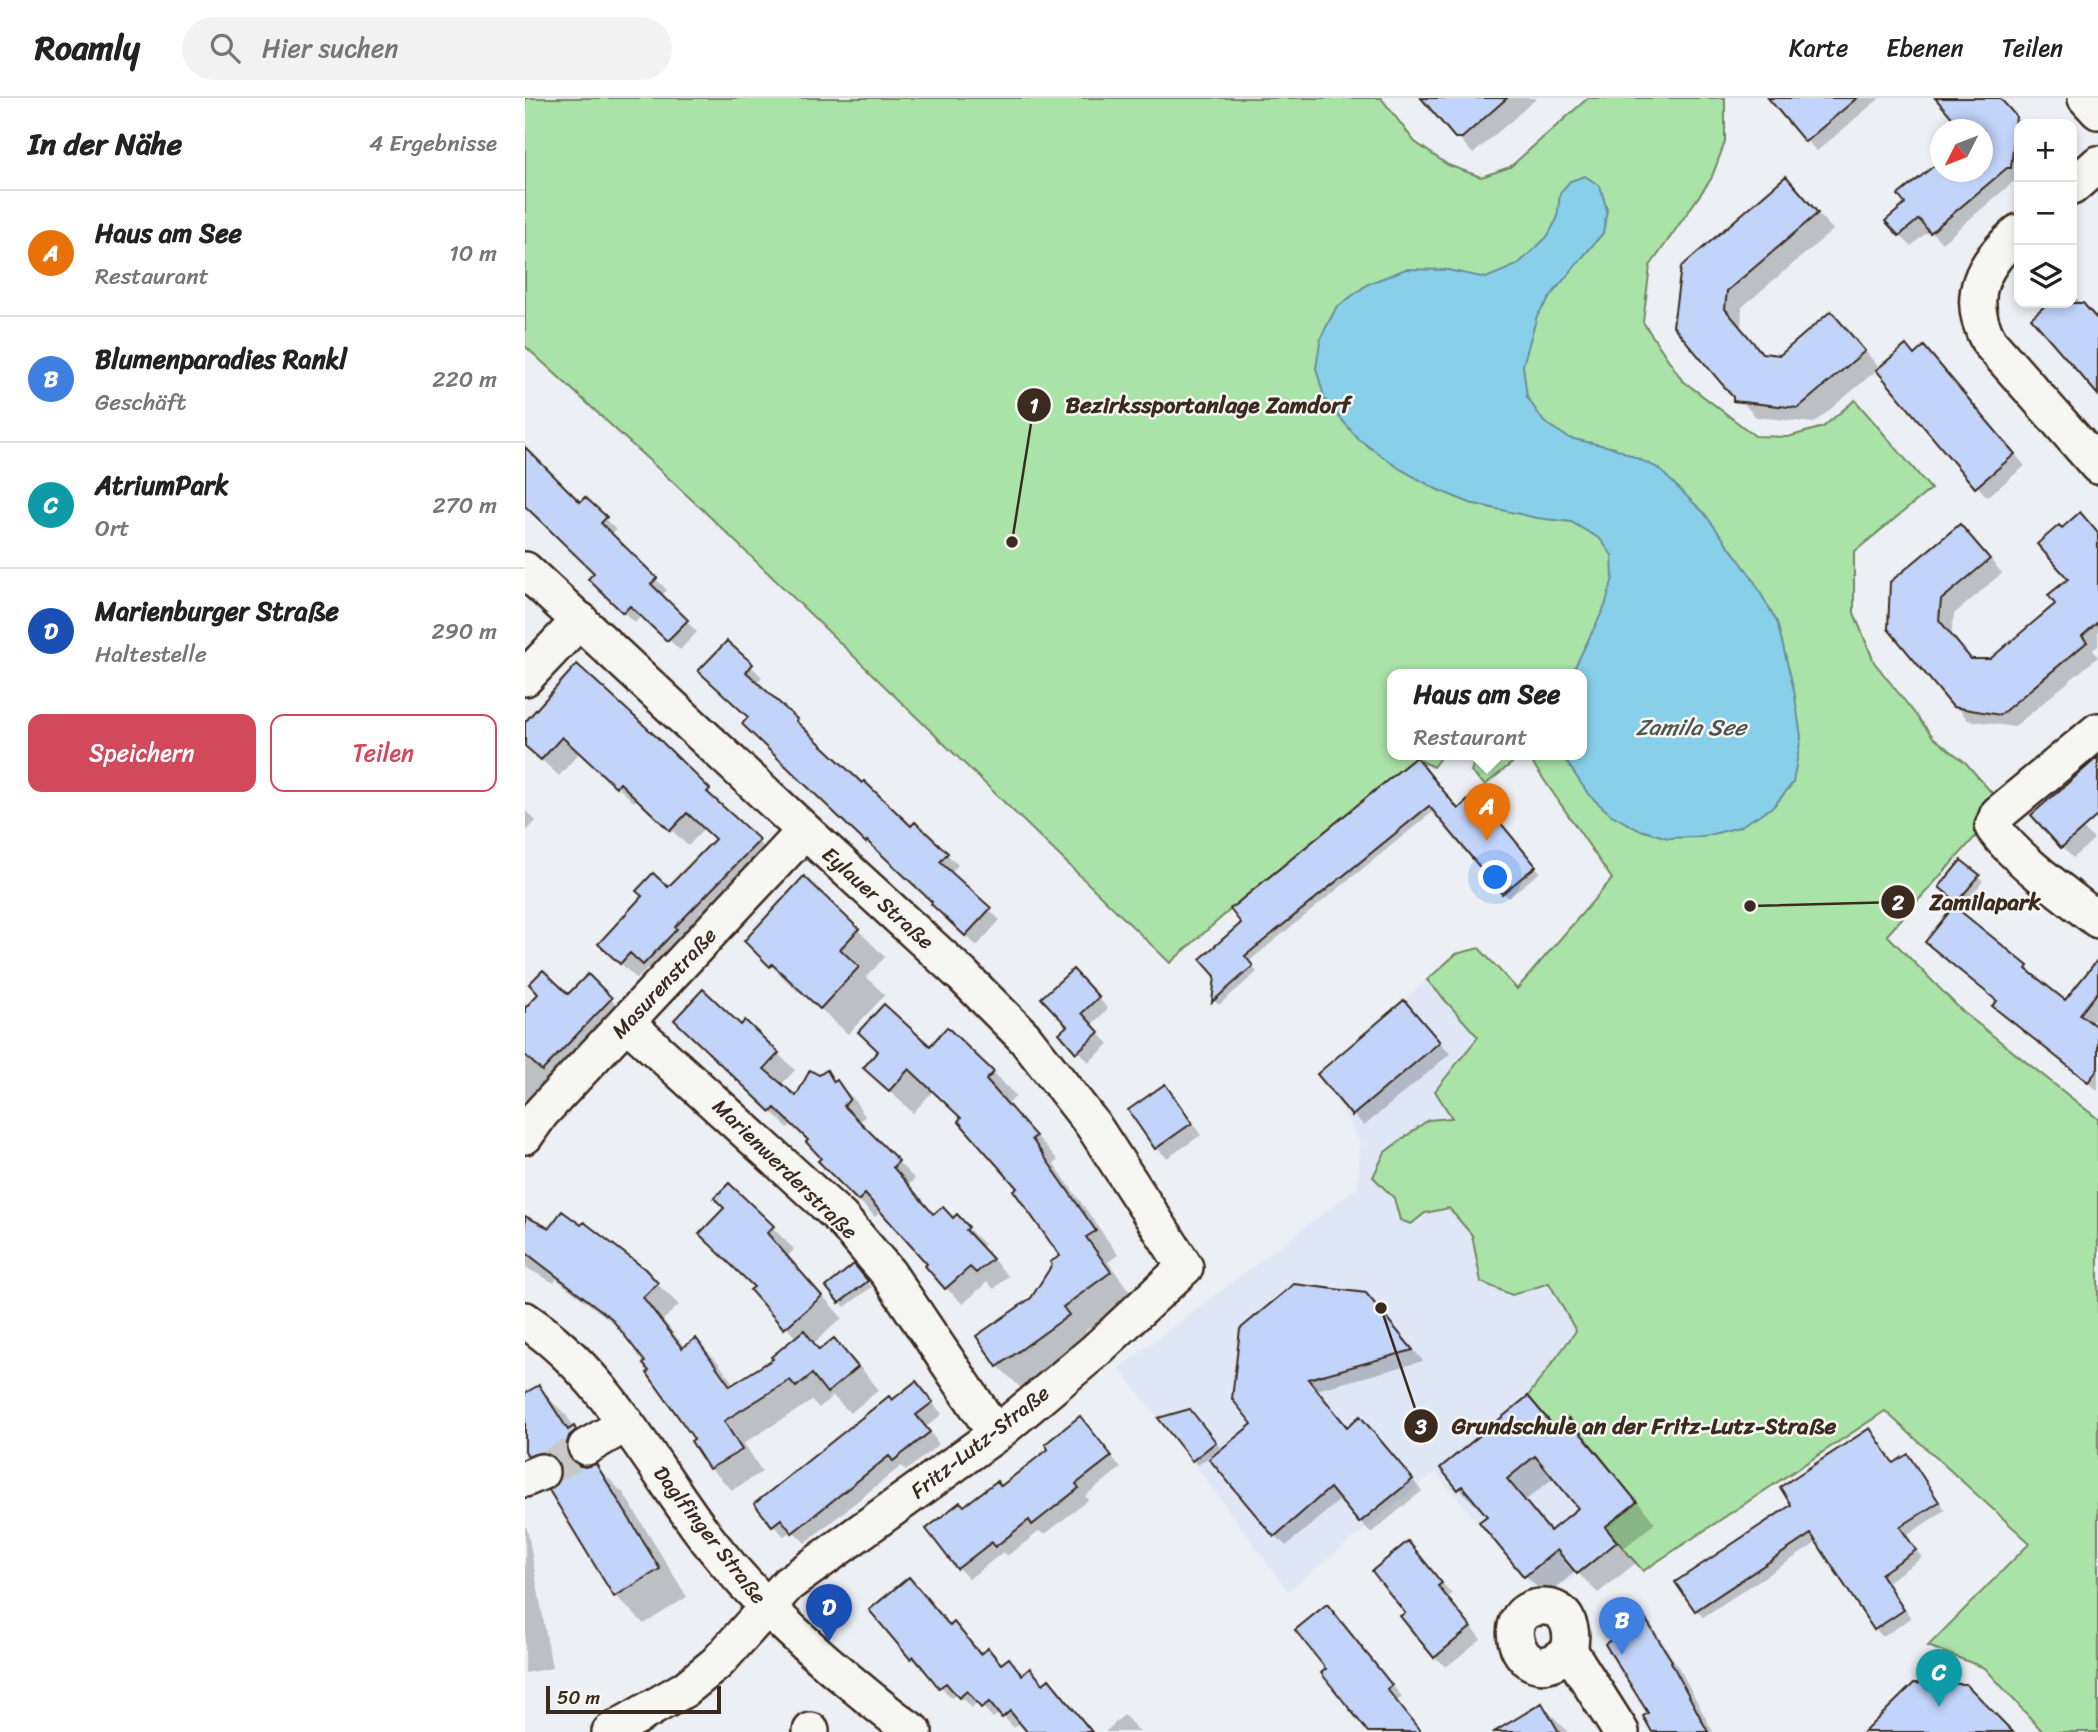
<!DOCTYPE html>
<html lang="de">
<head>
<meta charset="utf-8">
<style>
	body { margin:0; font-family:Sriracha,sans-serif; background:#f2f2f2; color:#222 }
	.controls { position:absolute; right:21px; top:21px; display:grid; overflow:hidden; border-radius:14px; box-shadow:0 4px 10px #0003 }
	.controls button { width:63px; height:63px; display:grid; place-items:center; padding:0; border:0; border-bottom:2px solid #e0e0e0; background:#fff; color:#222; font:35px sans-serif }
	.compass { position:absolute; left:1405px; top:21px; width:63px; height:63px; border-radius:50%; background:#fff; box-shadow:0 4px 10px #0003; rotate:228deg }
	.scale { position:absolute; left:21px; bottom:18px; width:175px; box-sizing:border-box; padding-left:7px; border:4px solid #3b2a1e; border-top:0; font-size:19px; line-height:24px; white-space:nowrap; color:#3b2a1e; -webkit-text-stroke:5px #f6f6f2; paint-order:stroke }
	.you { position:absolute; left:971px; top:780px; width:24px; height:24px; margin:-18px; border:5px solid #fff; border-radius:50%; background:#1a73e8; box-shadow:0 0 0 10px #1a73e833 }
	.badge { display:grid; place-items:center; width:46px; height:46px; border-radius:50%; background:#d1495b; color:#fff; font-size:23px; font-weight:700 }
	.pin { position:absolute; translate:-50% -58px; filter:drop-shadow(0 2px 4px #0008) }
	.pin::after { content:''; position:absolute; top:37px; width:24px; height:21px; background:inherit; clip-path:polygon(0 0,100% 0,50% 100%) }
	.popup { position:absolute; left:862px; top:571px; width:200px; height:91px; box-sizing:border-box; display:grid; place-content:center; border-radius:14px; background:#fff; filter:drop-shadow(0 2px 5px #0005); font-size:23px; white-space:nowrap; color:#767676 }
	.popup b { font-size:26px; color:#222 }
	.popup::after { content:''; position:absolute; left:50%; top:100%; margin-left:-14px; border:14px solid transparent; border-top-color:#fff }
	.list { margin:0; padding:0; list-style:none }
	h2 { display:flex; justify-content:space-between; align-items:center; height:91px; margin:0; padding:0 28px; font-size:30px }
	h2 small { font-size:23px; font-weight:400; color:#767676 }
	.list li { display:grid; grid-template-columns:46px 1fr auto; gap:21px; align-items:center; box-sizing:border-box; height:126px; padding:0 28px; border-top:2px solid #e0e0e0 }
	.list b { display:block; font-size:26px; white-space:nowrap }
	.list p { margin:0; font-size:23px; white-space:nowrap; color:#767676 }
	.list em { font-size:23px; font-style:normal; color:#767676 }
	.actions { display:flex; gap:14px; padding:21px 28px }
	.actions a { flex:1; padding:16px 0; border:2px solid #d1495b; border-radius:14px; text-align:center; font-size:24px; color:#d1495b }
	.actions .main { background:#d1495b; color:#fff }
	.icon { flex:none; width:38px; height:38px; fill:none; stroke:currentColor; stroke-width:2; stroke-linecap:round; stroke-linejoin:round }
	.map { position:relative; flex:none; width:1573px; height:1634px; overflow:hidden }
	header { display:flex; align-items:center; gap:42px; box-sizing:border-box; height:98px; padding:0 35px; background:#fff; border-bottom:2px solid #e0e0e0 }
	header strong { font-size:33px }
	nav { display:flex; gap:38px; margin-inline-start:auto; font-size:24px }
	.search { width:490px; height:63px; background:#f2f2f2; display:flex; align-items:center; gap:18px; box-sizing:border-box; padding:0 24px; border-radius:38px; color:#767676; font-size:26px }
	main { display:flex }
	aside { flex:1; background:#fff }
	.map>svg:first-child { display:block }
	.built { fill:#dfe7f6 }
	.green { fill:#aae3a7; stroke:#728662; stroke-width:2 }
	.water { fill:#88d0e9; stroke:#698e98; stroke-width:2 }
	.shadow { fill:#0003; fill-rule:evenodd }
	.building { fill:#c2d4fa; stroke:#3b2a1e; stroke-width:2; fill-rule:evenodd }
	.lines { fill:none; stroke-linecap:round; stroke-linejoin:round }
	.minor-tunnel { stroke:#c9c8c9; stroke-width:35; stroke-dasharray:35 18; stroke-linecap:butt }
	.minor-casing { stroke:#3b2a1e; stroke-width:40 }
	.minor { stroke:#f6f6f2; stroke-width:35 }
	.labels { text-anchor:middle; stroke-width:5; stroke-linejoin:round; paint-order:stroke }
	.street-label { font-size:21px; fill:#3b2a1e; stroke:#f6f6f2 }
	.water-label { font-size:23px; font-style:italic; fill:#4e5451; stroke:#f6f6f2 }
	.leader { fill:none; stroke:#3b2a1e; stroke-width:2.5 }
	.callout-dot { fill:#3b2a1e; stroke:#f6f6f2; stroke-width:2.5 }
	.mark-label { font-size:21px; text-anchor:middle; font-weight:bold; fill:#fff }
	.callout-label { font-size:23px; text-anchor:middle; font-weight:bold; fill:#3b2a1e; stroke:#f6f6f2; stroke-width:5; stroke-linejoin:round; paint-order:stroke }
</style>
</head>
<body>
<header>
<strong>Roamly</strong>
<div class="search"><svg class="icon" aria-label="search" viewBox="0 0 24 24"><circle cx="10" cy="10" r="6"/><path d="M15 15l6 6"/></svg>Hier suchen</div>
<nav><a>Karte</a><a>Ebenen</a><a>Teilen</a></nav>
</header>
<main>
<aside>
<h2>In der Nähe<small>4 Ergebnisse</small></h2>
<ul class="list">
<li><span class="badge" style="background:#e8710a">A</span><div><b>Haus am See</b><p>Restaurant</p></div><em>10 m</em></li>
<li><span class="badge" style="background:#3f7fe0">B</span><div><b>Blumenparadies Rankl</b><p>Geschäft</p></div><em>220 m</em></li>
<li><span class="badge" style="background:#0f9aa8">C</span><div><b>AtriumPark</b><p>Ort</p></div><em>270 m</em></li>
<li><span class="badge" style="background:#1a4fb4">D</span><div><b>Marienburger Straße</b><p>Haltestelle</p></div><em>290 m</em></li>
</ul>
<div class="actions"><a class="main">Speichern</a><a>Teilen</a></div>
</aside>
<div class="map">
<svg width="1573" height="1634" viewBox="0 0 1573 1634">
	<rect width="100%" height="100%" fill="#eceff4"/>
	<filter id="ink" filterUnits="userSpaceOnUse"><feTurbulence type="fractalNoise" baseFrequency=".0143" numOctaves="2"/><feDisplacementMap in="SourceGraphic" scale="14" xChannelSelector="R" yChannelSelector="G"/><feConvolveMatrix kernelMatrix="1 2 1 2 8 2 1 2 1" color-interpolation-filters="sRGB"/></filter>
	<g filter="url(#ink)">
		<path class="built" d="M902 882 953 939 910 993 1051 1233 1100 1238 1092 1444 1035 1490 1010 1492 910 1374 763 1493 667 1363 594 1270 833 1089 835 1045 809 996 792 976Z"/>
		<path class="green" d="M0 0H856L890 44 923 67 956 79 985 69 1063 0H1200V44L1186 81 1125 168 1118 224 1157 282 1230 338 1263 339 1298 329 1330 302 1406 391 1329 454V515L1349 564 1409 640 1441 665 1472 701 1460 712 1451 738 1362 837 1438 914 1573 1021V1634H1518L1460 1570 1403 1548 1505 1445 1360 1313 1118 1473 1080 1429 1111 1403 1044 1320 1030 1330 1003 1298 1051 1233 1024 1185 987 1197 956 1184 947 1137 924 1110 900 1115 886 1126 875 1122 869 1100 848 1079 860 1054 903 1022 927 1020 910 993 953 939 902 882 931 856 954 850 992 891 1087 781 1002 657H1056V577H867V657H917L908 669 891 660 706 811 645 865 178 412 0 248Z
			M945 657H981L987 665 960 687 946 674 950 661Z"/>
		<path class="water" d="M1060 78 1075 88 1082 112 1078 135 1031 191 1012 218 998 267 1002 299 1019 324 1044 340 1090 350 1133 370 1179 415 1226 478 1252 524 1269 592 1276 639 1268 685 1249 708 1214 729 1177 739 1143 740 1112 731 1085 716 1064 697 1037 657H1056V577H1046L1080 508 1088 480 1087 457 1075 441 1046 424 1012 420 945 405 913 392 875 371 833 341 800 302 791 270 796 239 811 210 843 186 881 171 923 172 961 180 992 167 1022 139 1032 121 1035 95 1045 83Z"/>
		<path class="shadow" d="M898 0H1012L948 56Z
			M1258 0H1355L1292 53 1281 42Z
			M1413 0H1474L1497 26H1494V79L1417 145 1405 132 1386 148 1375 137 1416 74H1458V32Z
			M1261 80 1308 132 1217 209 1216 229 1239 257 1255 259 1322 231 1355 271 1390 258 1410 261 1500 368 1462 399 1353 271 1289 325 1231 319 1150 228Z
			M1547 195 1573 224V294L1508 220 1525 205H1547Z
			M0 352 55 406 60 401 91 432 86 437 142 492 136 498 172 534 155 552 117 517 110 525 65 481 71 475 0 407Z
			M1573 436V548L1568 552 1573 559 1489 629 1443 622 1365 531 1448 441 1477 475 1429 516 1426 537 1448 562 1465 563 1533 506 1545 481Z
			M226 568 237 579 231 586 271 623 282 633 281 635 386 731 390 726 433 767 425 776 475 822 452 848 419 817 409 805 354 753 353 755 230 636 225 620 187 584Z
			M0 627 133 644 200 709 198 711 250 760 136 883 122 870 112 881 92 862 143 791 191 741 180 730 163 748 113 700 109 704 55 654 34 678 0 646Z
			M891 662 933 712 956 703 1015 774 983 800 910 712 723 864 732 874 694 907 689 903 691 878Z
			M1527 702 1569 741 1548 760 1537 749Z
			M0 712 11 723 0 735Z
			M1453 778 1458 783 1438 807 1422 794Z
			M333 832 360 859 341 879 360 897 323 936 275 892 273 894 221 843Z
			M1402 844 1502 869 1512 879 1511 881 1540 904 1573 873V917L1565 926 1573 933V993L1479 918 1469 908 1473 904Z
			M63 879 96 911 0 1012V912L43 899Z
			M559 884 583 911 566 927 584 946 564 964 553 953 544 929Z
			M890 915 925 956 839 1028 794 976Z
			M220 925 270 972 256 987 271 1001 302 975 312 984 328 1000 340 1018 334 1025 390 1081 383 1087 410 1118 428 1122 432 1118 459 1147 457 1149 483 1178 469 1191 462 1184 438 1206 421 1190 404 1166 357 1112 350 1119 295 1063 298 1060 286 1042 268 1025 263 1030 168 938 216 930Z
			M405 951 468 975 491 998 483 1006 533 1062 529 1066 593 1157 583 1164 608 1198 560 1233 566 1242 497 1291 473 1268 507 1201 537 1159 495 1090 438 1021 408 993 388 1015 340 970Z
			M640 989 651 1000 676 1037 642 1060 631 1049Z
			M204 1087 269 1151 263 1158 317 1220 289 1245 296 1252 309 1242 331 1264 354 1292 325 1315 308 1298 294 1310 287 1303 219 1345 237 1374 207 1392 185 1370 169 1344 172 1342 123 1264 98 1232 31 1181 29 1185 0 1169V1120L118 1172 154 1207 138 1222 160 1250 171 1243 193 1264 209 1287 250 1262 272 1241 228 1192 231 1189 202 1110Z
			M334 1174 347 1189 320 1209 303 1189Z
			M840 1196 898 1263 792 1292 823 1330 835 1320 897 1393 846 1435 816 1401 761 1448 750 1437 730 1326Z
			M391 1285 417 1316 401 1329 414 1346 381 1373 376 1368 280 1445 267 1432 259 1438 248 1427 368 1304Z
			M13 1290 41 1317 51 1333 77 1358 78 1360 71 1368 99 1396 162 1499 119 1526 91 1498 27 1393 34 1386 31 1383 0 1391V1297Z
			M1003 1300 1032 1331 1043 1322 1063 1342 1130 1425 1099 1450 1111 1465 1073 1495 1051 1473 1021 1498 1001 1478 956 1424 964 1418 957 1409 954 1411 934 1390ZM1030 1379 1055 1410 1027 1433 1001 1402Z
			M670 1318 695 1350 673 1367 668 1362Z
			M555 1321 596 1370 560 1398 563 1402 519 1437 515 1433 482 1458 478 1454 444 1481 433 1470 403 1431 477 1390 526 1351Z
			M1345 1332 1352 1340 1370 1366 1382 1358 1390 1366 1420 1412 1381 1438 1397 1460 1362 1484 1386 1520 1358 1539 1350 1531 1293 1444 1178 1519 1171 1512 1269 1407Z
			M0 1428 2 1430 27 1570 0 1575Z
			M883 1446 927 1496 922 1500 956 1541 921 1569 910 1559Z
			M802 1509 813 1520 877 1599 872 1603 896 1634H846Z
			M347 1512 426 1530 440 1538 456 1558 477 1567 484 1562 498 1578 519 1588 567 1634H504L496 1624 489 1630 475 1615 468 1620 453 1604 446 1610 432 1595 426 1600 399 1569 397 1571 386 1560Z
			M1113 1513 1126 1526 1158 1577 1188 1634H1129L1126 1615 1098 1537Z
			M1017 1607 1043 1634H982Z
			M599 1617 615 1634H580Z"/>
		<path class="building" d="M896 0H982L937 40H930Z
			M1243 0H1332L1280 44Z
			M1410 0H1475L1491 18 1486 70H1482L1405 135 1394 121 1374 138 1360 123 1380 106 1373 97 1416 62V74H1458V32H1438Z
			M1261 78 1293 115 1202 193 1200 211 1237 255 1255 257 1306 213 1340 253 1273 310 1208 303V299L1148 228 1156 169Z
			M1523 205H1558L1573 222V297L1506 220Z
			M1381 247 1389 257 1399 248 1490 356 1450 390 1351 272Z
			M0 349 55 404 60 399 82 419 76 425 132 480 126 486 163 522 142 543 105 508 98 515 63 481 69 475 0 408Z
			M1555 414 1573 435V524L1557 538 1562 544 1475 617 1428 609 1363 531 1365 484 1435 426 1465 461 1416 502 1414 522 1446 561H1465L1530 506 1523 497 1543 481 1512 446 1534 427 1537 430Z
			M202 543 228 566 221 574 272 621 271 623 337 685 339 683 386 728 390 724 423 755 415 764 466 810 440 838 406 806 407 804 342 743 341 745 217 626 223 619 173 573Z
			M52 566 135 642 185 691 182 694 235 742 150 829 152 831 118 867 105 855 95 866 73 846 117 798 111 793 128 775 143 789 190 741 162 715 145 733 95 685 91 689 37 639 16 662 0 648V624Z
			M891 659 933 711 951 695 1011 768 977 796 904 708 720 858 728 868 687 904 690 878 675 861 716 825 705 811Z
			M1573 659V717L1536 750 1506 717Z
			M1436 762 1455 777 1432 804 1414 789Z
			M279 778 334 831 315 851 334 869 295 911 247 866 245 869 219 843Z
			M1429 808 1503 868 1501 871 1540 902 1573 861V894L1555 916 1573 930V971L1563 984 1467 908 1472 903 1400 844Z
			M548 871 574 899 557 915 574 934 551 955 534 935 542 928 516 900Z
			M18 872 43 896 63 876 87 900 17 973 0 957V910L13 896 4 886Z
			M178 891 216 927 220 922 254 955 239 971 271 998 285 972 294 977 302 972 309 984 312 982 325 1001 319 1008 374 1063 368 1069 408 1116 418 1109 428 1120 432 1116 444 1129 441 1132 468 1161 451 1175 445 1169 420 1191 400 1168 402 1166 340 1096 333 1103 293 1063 296 1060 281 1044 283 1042 250 1010 246 1014 149 922Z
			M879 902 915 944 827 1018 792 976Z
			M359 906 405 948 422 929 469 974 461 982 511 1038 507 1041 571 1133 561 1139 586 1174 538 1209 544 1217 472 1269 451 1238 506 1200 527 1167 525 1164 535 1158 488 1092 492 1090 433 1023 436 1020 384 971 364 993 338 970 353 953 333 934Z
			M640 986 667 1025 630 1051 603 1012Z
			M204 1085 249 1128 242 1135 297 1198 259 1231 225 1192 229 1189 174 1136 199 1110 189 1100Z
			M37 1113 56 1127 59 1124 120 1171 133 1185 118 1199 157 1250 171 1240 205 1288 248 1261 246 1259 279 1232 294 1252 309 1240 333 1269 302 1295 287 1276 271 1289 265 1282 199 1323 217 1352 184 1371 166 1343 169 1341 122 1275 124 1273 118 1266 120 1264 86 1220 0 1154V1118L24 1130Z
			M329 1166 343 1183 314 1205 301 1189Z
			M769 1186 841 1195 888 1252 783 1281 822 1329 835 1318 888 1381 834 1425 805 1390 749 1439 684 1361 727 1326 707 1301 715 1231Z
			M391 1283 408 1304 391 1317 405 1334 368 1363 364 1358 267 1435 256 1421 247 1428 229 1406 364 1298 367 1302Z
			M14 1287 43 1332 49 1328 51 1332 44 1338 41 1348 44 1360 52 1367 60 1369 71 1366 135 1471 89 1499 24 1392 32 1386 36 1377 34 1365 27 1357 19 1354 3 1358 0 1353V1295Z
			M1003 1298 1030 1330 1043 1320 1112 1404 1080 1429 1092 1444 1052 1476 1032 1452 999 1479 954 1424 962 1418 937 1388 933 1392 915 1370ZM1010 1358 1053 1410 1025 1433 982 1381Z
			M665 1311 691 1344 667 1363 633 1320Z
			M555 1318 587 1358 551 1386 554 1390 507 1427 504 1422 470 1449 467 1444 432 1471 401 1431 435 1404 439 1408 472 1383 476 1388 523 1351 520 1346Z
			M1345 1330 1368 1365 1383 1356 1414 1404 1375 1429 1391 1452 1356 1476 1379 1512 1349 1532 1286 1436 1170 1513 1150 1484 1266 1407 1255 1389Z
			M883 1443 917 1485 913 1488 946 1529 909 1560 875 1518 880 1515 847 1473Z
			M384 1479 425 1528 429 1524 455 1556 463 1550 476 1566 484 1560 497 1577 505 1570 518 1586 524 1581 567 1634H502L485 1613 477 1620 464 1604 456 1610 442 1593 434 1600 421 1585 414 1590 388 1558 385 1561 344 1512Z
			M802 1506 867 1587 862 1591 896 1634H843L796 1575 801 1571 770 1532Z
			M1114 1511 1147 1563 1146 1564 1183 1634H1127L1118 1618 1123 1615 1080 1546 1095 1536 1089 1526Z
			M1389 1585 1441 1586 1488 1634H1339Z
			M1017 1605 1034 1634H969Z"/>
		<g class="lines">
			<path class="minor-tunnel" d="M16 1374 61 1349"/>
			<defs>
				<path id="minor" d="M1561 0 1573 13
					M1547 89 1573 66
					M1494 134C1458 165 1439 198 1464 244L1573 368
					M0 472 280 733 437 877 499 939 568 1027 660 1169 569 1254 471 1336 263 1486 192 1565 160 1591 85 1634
					M0 580 55 522
					M1573 633 1473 716 1468 729C1490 761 1541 797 1573 822
					M102 925 316 1120 363 1175 471 1336
					M0 1038 16 1015 280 733
					M0 1222C80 1275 126 1367 183 1442 226 1497 276 1544 330 1588 349 1604 368 1620 389 1634
					M61 1349 101 1326
					M0 1381 16 1374
					M1044 1552C997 1602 964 1508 1019 1509 1043 1509 1049 1533 1044 1552L1096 1634
					M286 1633V1634"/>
			</defs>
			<use href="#minor" class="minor-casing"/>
			<use href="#minor" class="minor"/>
		</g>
	</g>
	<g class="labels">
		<g class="street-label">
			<text transform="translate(353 800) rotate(42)" y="7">Eylauer Straße</text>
			<text transform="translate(139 885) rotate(-47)" y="7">Masurenstraße</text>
			<text transform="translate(260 1071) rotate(44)" y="7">Marienwerderstraße</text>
			<text transform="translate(455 1344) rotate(-38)" y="7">Fritz-Lutz-Straße</text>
			<text transform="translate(185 1437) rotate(52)" y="7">Daglfinger Straße</text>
		</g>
		<g class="water-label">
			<text x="1166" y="637">Zamila See</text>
		</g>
	</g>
	<path class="leader" d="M487 444L509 307M1225 808L1373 804M856 1210L896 1328"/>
	<g class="callout-dot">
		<circle cx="487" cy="444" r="7"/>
		<circle cx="1225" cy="808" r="7"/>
		<circle cx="856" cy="1210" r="7"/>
		<circle cx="509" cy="307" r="18"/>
		<circle cx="1373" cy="804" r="18"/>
		<circle cx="896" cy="1328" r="18"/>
	</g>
	<g class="mark-label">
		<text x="509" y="315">1</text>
		<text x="1373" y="812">2</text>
		<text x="896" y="1336">3</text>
	</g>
	<g class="callout-label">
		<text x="683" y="315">Bezirkssportanlage Zamdorf</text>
		<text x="1460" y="812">Zamilapark</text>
		<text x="1119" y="1336">Grundschule an der Fritz-Lutz-Straße</text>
	</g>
</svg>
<div class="controls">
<button>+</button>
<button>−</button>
<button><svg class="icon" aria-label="layers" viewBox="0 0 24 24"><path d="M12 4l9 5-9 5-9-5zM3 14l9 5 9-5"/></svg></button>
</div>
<svg class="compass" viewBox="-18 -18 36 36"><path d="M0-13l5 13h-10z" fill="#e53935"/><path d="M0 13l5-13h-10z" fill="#767676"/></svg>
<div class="scale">50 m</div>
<div class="you"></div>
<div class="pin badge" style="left:962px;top:743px;background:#e8710a">A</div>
<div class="popup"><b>Haus am See</b>Restaurant</div>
<div class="pin badge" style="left:1097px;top:1557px;background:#3f7fe0">B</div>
<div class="pin badge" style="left:1414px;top:1609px;background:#0f9aa8">C</div>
<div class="pin badge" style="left:304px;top:1544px;background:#1a4fb4">D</div>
</div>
</main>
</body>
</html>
